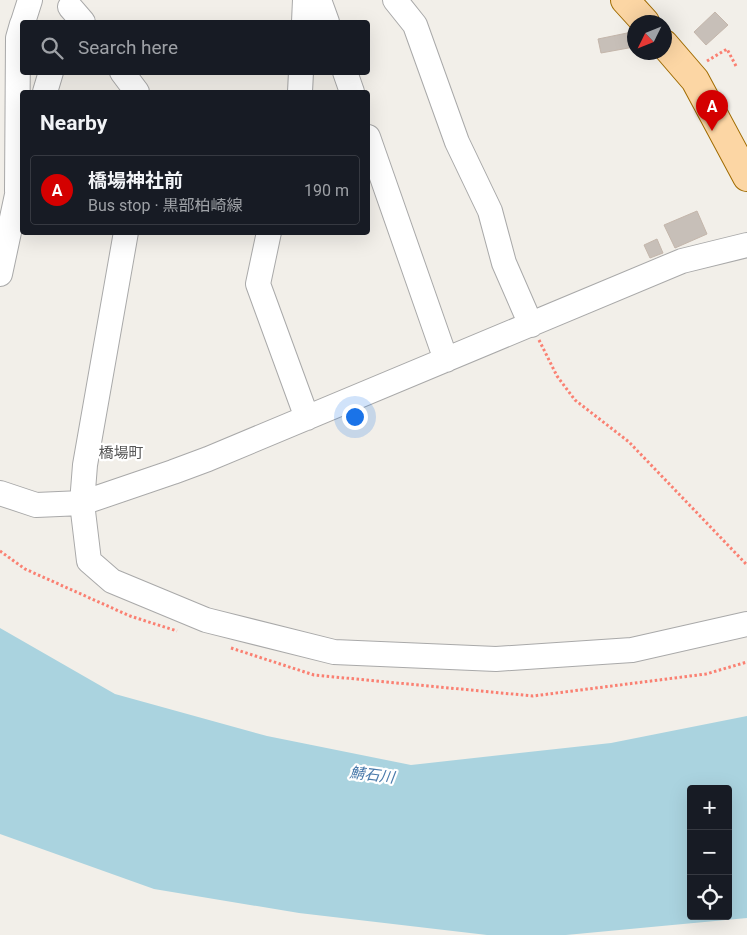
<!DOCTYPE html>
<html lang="en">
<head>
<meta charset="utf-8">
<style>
	body { margin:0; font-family:Roboto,"Noto Sans JP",sans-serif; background:#20242c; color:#f1f3f6 }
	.controls { position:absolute; right:15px; bottom:15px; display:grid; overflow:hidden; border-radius:5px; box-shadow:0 5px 20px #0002 }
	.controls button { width:45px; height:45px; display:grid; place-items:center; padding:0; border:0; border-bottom:1px solid #363941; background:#171b24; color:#f1f3f6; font:25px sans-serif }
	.compass { position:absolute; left:627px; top:15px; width:45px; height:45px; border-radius:50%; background:#171b24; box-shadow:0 5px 20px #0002; rotate:227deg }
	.you { position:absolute; left:354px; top:416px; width:18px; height:18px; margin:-12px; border:4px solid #fff; border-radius:50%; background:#1a73e8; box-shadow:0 0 0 8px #1a73e833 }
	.badge { display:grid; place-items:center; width:32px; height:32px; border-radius:50%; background:#d40000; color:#fff; font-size:16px; font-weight:700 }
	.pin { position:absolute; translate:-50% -41px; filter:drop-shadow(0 1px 2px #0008) }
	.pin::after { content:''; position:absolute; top:26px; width:18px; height:15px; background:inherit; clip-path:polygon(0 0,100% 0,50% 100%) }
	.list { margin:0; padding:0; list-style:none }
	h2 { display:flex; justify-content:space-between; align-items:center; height:65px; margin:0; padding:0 20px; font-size:21px }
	h2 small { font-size:16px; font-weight:400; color:#9ea1a6 }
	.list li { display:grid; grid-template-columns:32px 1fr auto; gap:15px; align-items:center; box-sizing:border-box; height:70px; margin:0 10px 10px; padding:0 10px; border:1px solid #363941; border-radius:5px }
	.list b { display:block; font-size:19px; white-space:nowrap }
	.list p { margin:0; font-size:16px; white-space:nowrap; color:#9ea1a6 }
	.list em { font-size:16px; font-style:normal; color:#9ea1a6 }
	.icon { flex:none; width:28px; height:28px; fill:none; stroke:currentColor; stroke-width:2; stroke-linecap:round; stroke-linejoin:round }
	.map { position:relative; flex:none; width:747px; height:935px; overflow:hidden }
	.search { position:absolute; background:#171b24; box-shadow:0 5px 20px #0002; left:20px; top:20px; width:350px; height:55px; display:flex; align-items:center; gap:12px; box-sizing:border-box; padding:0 18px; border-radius:5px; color:#9ea1a6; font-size:19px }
	.panel { position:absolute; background:#171b24; box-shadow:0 5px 20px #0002; left:20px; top:90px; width:350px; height:145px; border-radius:5px }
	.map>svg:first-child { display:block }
	.water { fill:#aad3df; fill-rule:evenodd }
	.building { fill:#c7bfb8; stroke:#c4b6ab }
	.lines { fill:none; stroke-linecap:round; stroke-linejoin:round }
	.minor-casing { stroke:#a9a9a9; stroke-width:26 }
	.major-casing { stroke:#a06b00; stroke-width:30 }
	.path { stroke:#fa8072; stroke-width:3; stroke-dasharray:2.5 2.5; stroke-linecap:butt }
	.minor { stroke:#fff; stroke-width:24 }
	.major { stroke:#fcd6a4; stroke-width:28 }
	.labels { text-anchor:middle; stroke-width:4.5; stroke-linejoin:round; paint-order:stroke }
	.neighbourhood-label { font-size:15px; fill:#555; stroke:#fff }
	.water-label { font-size:15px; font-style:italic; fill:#4a7aab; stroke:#fff }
</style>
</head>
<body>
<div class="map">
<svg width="747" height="935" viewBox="0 0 747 935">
	<rect width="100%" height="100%" fill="#f2efe9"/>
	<path class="water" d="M0 628 115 694 267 736 411 765 611 743 747 716V918L566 935H487L299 913 154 889 0 834ZM691 789H728V916H691Z"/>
	<path class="building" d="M715 12 728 25 706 45 694 32Z
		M632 32 634 47 601 53 598 39Z
		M697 211 707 234 675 248 664 225Z
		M657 239 663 253 650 258 644 245Z"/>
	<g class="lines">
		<defs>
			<path id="minor" d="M319 0 327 22
				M395 0 415 25 457 142 490 211 504 263 531 325
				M70 7 83 22
				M23 22 30 0
				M304 22 305 0
				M122 72 137 92
				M345 72 352 92
				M45 92 51 72
				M300 92 301 72
				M368 137 446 360
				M17 191 18 38 22 24
				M126 232 85 465 82 503 89 561 112 581 206 620 334 652 496 659 632 650 747 624
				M269 232 258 284 307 418
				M0 274 21 176
				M0 493 36 505 82 503 173 472 208 459 682 261 747 245"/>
			<path id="major" d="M625 0 645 22
				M664 44 695 80 747 177"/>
		</defs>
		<use href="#minor" class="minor-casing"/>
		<use href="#major" class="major-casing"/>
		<path class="path" d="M707 61 727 49 736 66
			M539 340 557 376 575 400 629 442 747 565
			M0 551 25 569 130 616 177 631
			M231 648 314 675 533 696 706 674 747 662"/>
		<use href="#minor" class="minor"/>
		<use href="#major" class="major"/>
	</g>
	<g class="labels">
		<g class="neighbourhood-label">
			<text x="121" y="458">橋場町</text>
		</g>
		<g class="water-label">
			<text transform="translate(372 775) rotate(7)" y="5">鯖石川</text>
		</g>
	</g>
</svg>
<div class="controls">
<button>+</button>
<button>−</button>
<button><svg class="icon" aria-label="locate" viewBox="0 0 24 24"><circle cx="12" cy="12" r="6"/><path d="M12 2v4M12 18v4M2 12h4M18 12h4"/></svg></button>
</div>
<svg class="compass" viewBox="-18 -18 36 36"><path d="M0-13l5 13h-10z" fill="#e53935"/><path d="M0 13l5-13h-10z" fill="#9ea1a6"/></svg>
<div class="you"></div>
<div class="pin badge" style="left:712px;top:131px">A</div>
<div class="search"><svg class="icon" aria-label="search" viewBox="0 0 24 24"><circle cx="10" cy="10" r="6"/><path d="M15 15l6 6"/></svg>Search here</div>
<section class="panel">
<h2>Nearby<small></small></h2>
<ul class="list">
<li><span class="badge">A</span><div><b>橋場神社前</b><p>Bus stop · 黒部柏崎線</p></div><em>190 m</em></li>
</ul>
</section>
</div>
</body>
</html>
